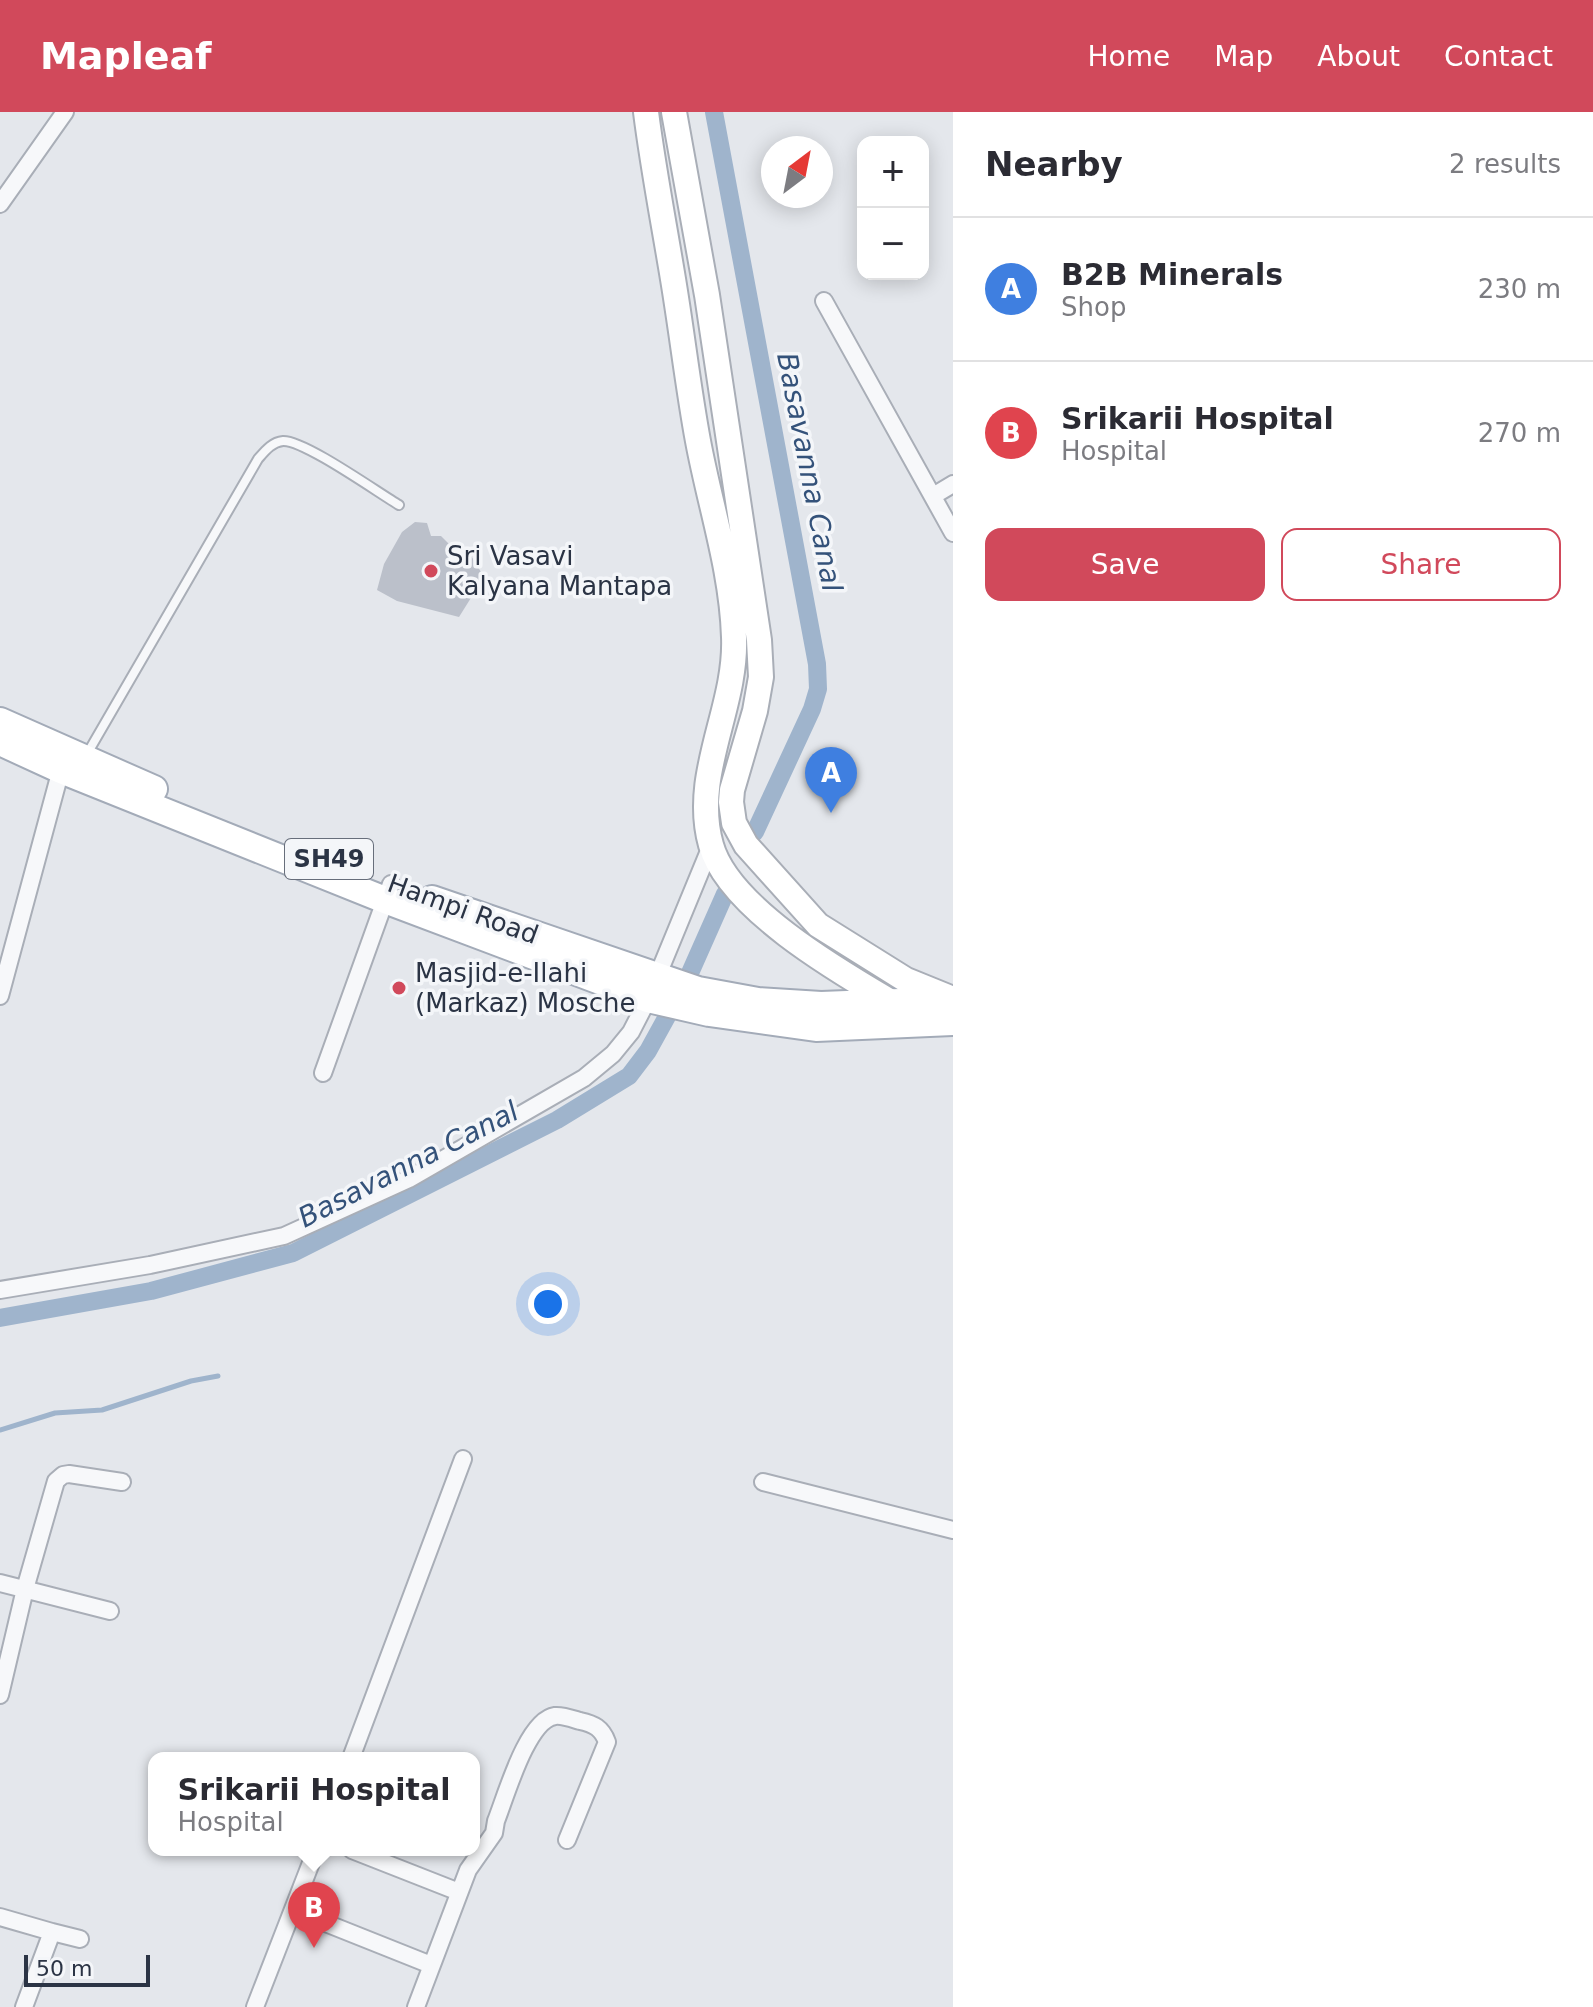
<!DOCTYPE html>
<html lang="en">
<head>
<meta charset="utf-8">
<style>
	body { margin:0; font-family:"DejaVu Sans",sans-serif; background:#f7f7f7; color:#2b2b33 }
	.controls { position:absolute; right:24px; top:24px; display:grid; overflow:hidden; border-radius:16px; box-shadow:0 4px 20px #0003 }
	.controls button { width:72px; height:72px; display:grid; place-items:center; padding:0; border:0; border-bottom:2px solid #e1e1e2; background:#fff; color:#2b2b33; font:40px sans-serif }
	.compass { position:absolute; left:761px; top:24px; width:72px; height:72px; border-radius:50%; background:#fff; box-shadow:0 4px 20px #0003; rotate:32deg }
	.scale { position:absolute; left:24px; bottom:20px; width:126px; box-sizing:border-box; padding-left:8px; border:4px solid #2b3445; border-top:0; font-size:22px; line-height:28px; white-space:nowrap; color:#2b3445; -webkit-text-stroke:6px #f4f6f9; paint-order:stroke }
	.you { position:absolute; left:548px; top:1192px; width:28px; height:28px; margin:-20px; border:6px solid #fff; border-radius:50%; background:#1a73e8; box-shadow:0 0 0 12px #1a73e833 }
	.badge { display:grid; place-items:center; width:52px; height:52px; border-radius:50%; background:#d1495b; color:#fff; font-size:26px; font-weight:700 }
	.pin { position:absolute; translate:-50% -66px; filter:drop-shadow(0 2px 4px #0008) }
	.pin::after { content:''; position:absolute; top:42px; width:28px; height:24px; background:inherit; clip-path:polygon(0 0,100% 0,50% 100%) }
	.popup { position:absolute; left:148px; top:1640px; width:332px; height:104px; box-sizing:border-box; display:grid; place-content:center; border-radius:16px; background:#fff; filter:drop-shadow(0 2px 6px #0005); font-size:26px; white-space:nowrap; color:#7c7c81 }
	.popup b { font-size:30px; color:#2b2b33 }
	.popup::after { content:''; position:absolute; left:50%; top:100%; margin-left:-16px; border:16px solid transparent; border-top-color:#fff }
	.list { margin:0; padding:0; list-style:none }
	h2 { display:flex; justify-content:space-between; align-items:center; height:104px; margin:0; padding:0 32px; font-size:34px }
	h2 small { font-size:26px; font-weight:400; color:#7c7c81 }
	.list li { display:grid; grid-template-columns:52px 1fr auto; gap:24px; align-items:center; box-sizing:border-box; height:144px; padding:0 32px; border-top:2px solid #e1e1e2 }
	.list b { display:block; font-size:30px; white-space:nowrap }
	.list p { margin:0; font-size:26px; white-space:nowrap; color:#7c7c81 }
	.list em { font-size:26px; font-style:normal; color:#7c7c81 }
	.actions { display:flex; gap:16px; padding:24px 32px }
	.actions a { flex:1; padding:18px 0; border:2px solid #d1495b; border-radius:16px; text-align:center; font-size:28px; color:#d1495b }
	.actions .main { background:#d1495b; color:#fff }
	.map { position:relative; flex:none; width:953px; height:1895px; overflow:hidden }
	header { display:flex; align-items:center; gap:48px; box-sizing:border-box; height:112px; padding:0 40px; background:#d1495b; color:#fff }
	header strong { font-size:38px }
	nav { display:flex; gap:44px; margin-inline-start:auto; font-size:28px }
	main { display:flex }
	aside { flex:1; background:#fff }
	.map>svg:first-child { display:block }
	.lines { fill:none; stroke-linecap:round; stroke-linejoin:round }
	.stream { stroke:#9fb4cc; stroke-width:5 }
	.canal { stroke:#9fb4cc; stroke-width:18 }
	.building { fill:#bbc0ca }
	.service-casing { stroke:#a9aeb7; stroke-width:12 }
	.minor-casing { stroke:#a9aeb7; stroke-width:20 }
	.secondary-casing { stroke:#a9aeb7; stroke-width:28 }
	.primary-casing { stroke:#a3abb8; stroke-width:30 }
	.service { stroke:#f7f8fa; stroke-width:8 }
	.minor { stroke:#f7f8fa; stroke-width:16 }
	.secondary { stroke:#fff; stroke-width:24 }
	.primary { stroke:#fff; stroke-width:26 }
	.poi-dot { fill:#d1495b; stroke:#f4f6f9; stroke-width:3 }
	.labels { text-anchor:middle; stroke-width:7; stroke-linejoin:round; paint-order:stroke }
	.shield { fill:#f4f6f9; stroke:#676e7b; stroke-width:2 }
	.shield-label { font-size:24px; font-weight:bold; fill:#2b3445 }
	.poi-label { font-size:26px; fill:#2b3445; stroke:#f4f6f9; text-anchor:start }
	.street-label { font-size:26px; fill:#2b3445; stroke:#f4f6f9 }
	.water-label { font-size:28px; font-style:italic; fill:#34527a; stroke:#f4f6f9 }
</style>
</head>
<body>
<header>
<strong>Mapleaf</strong>
<nav><a>Home</a><a>Map</a><a>About</a><a>Contact</a></nav>
</header>
<main>
<div class="map">
<svg width="953" height="1895" viewBox="0 0 953 1895">
	<rect width="100%" height="100%" fill="#e4e7ec"/>
	<g class="lines">
		<path class="stream" d="M0 1318 55 1301 102 1298 191 1269 218 1264"/>
		<path class="canal" d="M714 0 817 552 818 577 812 597 755 720
			M0 1206 151 1179 293 1141 557 1008 629 964 648 939 686 870 725 782"/>
	</g>
	<path class="building" d="M415 410 427 411 431 424H441L462 445 470 442 484 465 459 505 397 489 377 478 384 452 402 420Z"/>
	<g class="lines">
		<defs>
			<path id="service" d="M87 642 258 347C265 339 272 330 283 329 304 328 377 380 399 393"/>
			<path id="minor" d="M0 92 65 0
				M824 189 953 421
				M933 384 953 372
				M0 884 63 650
				M323 961 391 772
				M0 1178 150 1153 284 1124 409 1067 584 966 613 942 631 920 648 887 711 734
				M763 1370 953 1418
				M0 1471 110 1499
				M0 1583 25 1477 56 1369 63 1363 69 1362 122 1370
				M351 1646 463 1347
				M352 1738 459 1780
				M293 1798 431 1853
				M0 1805 52 1820
				M24 1895 52 1820 80 1827
				M255 1895 316 1738
				M416 1895 468 1758 494 1721 496 1709C506 1684 527 1608 555 1604 562 1603 573 1607 580 1609 594 1612 602 1616 607 1630L567 1728"/>
			<path id="secondary" d="M646 0C653 56 664 112 673 167 682 221 688 275 698 329 710 394 732 458 734 525 737 596 691 662 711 733 728 795 838 859 891 890
				M674 0 707 183 759 528 761 565 755 599 732 678 731 690 734 711 746 733 818 813 906 868 953 887"/>
			<path id="primary" d="M0 609 154 677
				M0 630 61 658 385 788 648 887 709 901 816 916 953 910
				M432 787 698 878 758 889 821 893 953 888"/>
		</defs>
		<use href="#service" class="service-casing"/>
		<use href="#minor" class="minor-casing"/>
		<use href="#secondary" class="secondary-casing"/>
		<use href="#primary" class="primary-casing"/>
		<use href="#service" class="service"/>
		<use href="#minor" class="minor"/>
		<use href="#secondary" class="secondary"/>
		<use href="#primary" class="primary"/>
	</g>
	<g class="poi-dot">
		<circle cx="431" cy="459" r="8"/>
		<circle cx="399" cy="876" r="8"/>
	</g>
	<g class="labels">
		<rect class="shield" x="285" y="727" width="88" height="40" rx="6"/>
		<g class="shield-label">
			<text x="329" y="755">SH49</text>
		</g>
		<g class="poi-label">
			<text x="447" y="453">Sri Vasavi<tspan x="447" dy="30">Kalyana Mantapa</tspan></text>
			<text x="415" y="870">Masjid-e-Ilahi<tspan x="415" dy="30">(Markaz) Mosche</tspan></text>
		</g>
		<g class="street-label">
			<text transform="translate(463 797) rotate(20)" y="9">Hampi Road</text>
		</g>
		<g class="water-label">
			<text transform="translate(810 360) rotate(79)" y="10">Basavanna Canal</text>
			<text transform="translate(408 1052) rotate(-27)" y="10">Basavanna Canal</text>
		</g>
	</g>
</svg>
<div class="controls">
<button>+</button>
<button>−</button>
</div>
<svg class="compass" viewBox="-18 -18 36 36"><path d="M0-13l5 13h-10z" fill="#e53935"/><path d="M0 13l5-13h-10z" fill="#7c7c81"/></svg>
<div class="scale">50 m</div>
<div class="you"></div>
<div class="pin badge" style="left:831px;top:701px;background:#3f7fe0">A</div>
<div class="pin badge" style="left:314px;top:1836px;background:#e0444e">B</div>
<div class="popup"><b>Srikarii Hospital</b>Hospital</div>
</div>
<aside>
<h2>Nearby<small>2 results</small></h2>
<ul class="list">
<li><span class="badge" style="background:#3f7fe0">A</span><div><b>B2B Minerals</b><p>Shop</p></div><em>230 m</em></li>
<li><span class="badge" style="background:#e0444e">B</span><div><b>Srikarii Hospital</b><p>Hospital</p></div><em>270 m</em></li>
</ul>
<div class="actions"><a class="main">Save</a><a>Share</a></div>
</aside>
</main>
</body>
</html>
